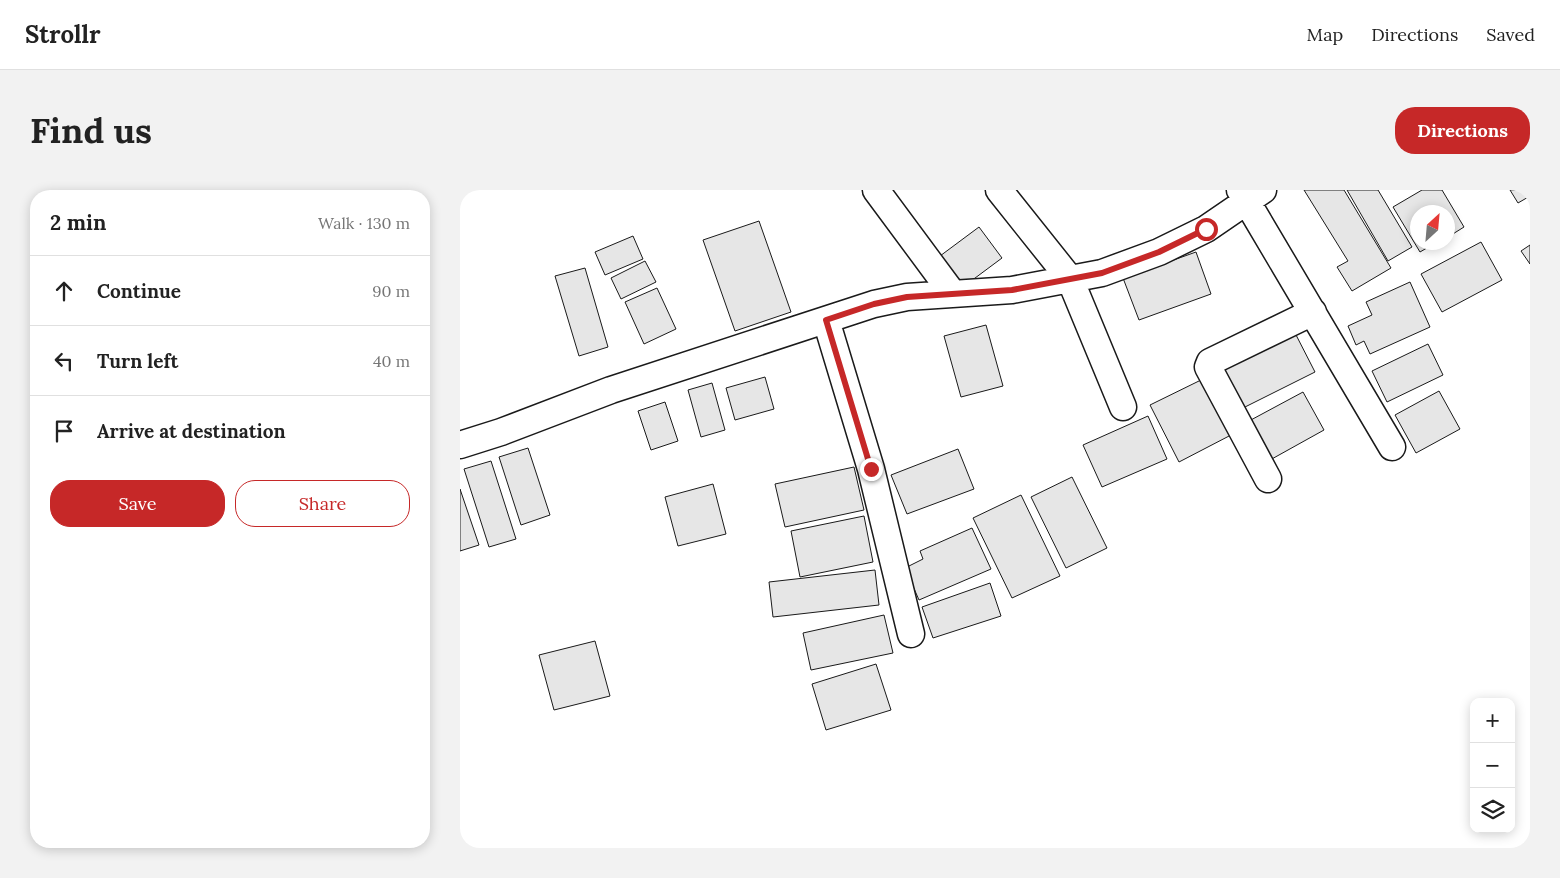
<!DOCTYPE html>
<html lang="en">
<head>
<meta charset="utf-8">
<style>
	body { margin:0; font-family:Lora,serif; background:#f2f2f2; color:#222 }
	.controls { position:absolute; right:15px; bottom:15px; display:grid; overflow:hidden; border-radius:10px; box-shadow:0 2px 12px #0003 }
	.controls button { width:45px; height:45px; display:grid; place-items:center; padding:0; border:0; border-bottom:1px solid #e0e0e0; background:#fff; color:#222; font:25px sans-serif }
	.compass { position:absolute; left:950px; top:15px; width:45px; height:45px; border-radius:50%; background:#fff; box-shadow:0 2px 12px #0003; rotate:26deg }
	.stop { position:absolute; width:15px; height:15px; margin:-11px; border:4px solid #c62828; border-radius:50%; background:#fff }
	.stop.end { background:#c62828; border-color:#fff; box-shadow:0 1px 5px #0008 }
	.list { margin:0; padding:0; list-style:none }
	h2 { display:flex; justify-content:space-between; align-items:center; height:65px; margin:0; padding:0 20px; font-size:21px }
	h2 small { font-size:16px; font-weight:400; color:#767676 }
	.list li { display:grid; grid-template-columns:32px 1fr auto; gap:15px; align-items:center; box-sizing:border-box; height:70px; padding:0 20px; border-top:1px solid #e0e0e0 }
	.list b { display:block; font-size:19px; white-space:nowrap }
	.list em { font-size:16px; font-style:normal; color:#767676 }
	.actions { display:flex; gap:10px; padding:15px 20px }
	.actions a { flex:1; padding:11px 0; border:1px solid #c62828; border-radius:20px; text-align:center; font-size:18px; color:#c62828 }
	.actions .main { background:#c62828; color:#fff }
	.icon { flex:none; width:28px; height:28px; fill:none; stroke:currentColor; stroke-width:2; stroke-linecap:round; stroke-linejoin:round }
	.map { position:relative; flex:none; width:1070px; height:658px; overflow:hidden; border-radius:20px }
	header { display:flex; align-items:center; gap:30px; box-sizing:border-box; height:70px; padding:0 25px; background:#fff; border-bottom:1px solid #e0e0e0 }
	header strong { font-size:24px }
	nav { display:flex; gap:28px; margin-inline-start:auto; font-size:18px }
	.intro { display:flex; align-items:center; justify-content:space-between; box-sizing:border-box; height:120px; padding:0 30px }
	h1 { margin:0; font-size:35px }
	.button { padding:12px 22px; border-radius:20px; background:#c62828; color:#fff; font-size:18px; font-weight:700 }
	main { display:flex; gap:30px; padding:0 30px }
	aside { flex:1; background:#fff; border-radius:20px; box-shadow:0 2px 12px #0003 }
	.map>svg:first-child { display:block }
	.building { fill:#e6e6e6; stroke:#1a1a1a }
	.lines { fill:none; stroke-linecap:round; stroke-linejoin:round }
	.street-casing { stroke:#1a1a1a; stroke-width:29 }
	.street { stroke:#fff; stroke-width:26 }
	.route { stroke:#c62828; stroke-width:6 }
</style>
</head>
<body>
<header>
<strong>Strollr</strong>
<nav><a>Map</a><a>Directions</a><a>Saved</a></nav>
</header>
<div class="intro"><h1>Find us</h1><a class="button">Directions</a></div>
<main>
<aside>
<h2>2 min<small>Walk · 130 m</small></h2>
<ul class="list">
<li><svg class="icon" aria-label="ahead" viewBox="0 0 24 24"><path d="M12 20V5M6 11l6-6 6 6"/></svg><div><b>Continue</b></div><em>90 m</em></li>
<li><svg class="icon" aria-label="left" viewBox="0 0 24 24"><path d="M17 20v-9H6M10 6l-5 5 5 5"/></svg><div><b>Turn left</b></div><em>40 m</em></li>
<li><svg class="icon" aria-label="arrive" viewBox="0 0 24 24"><path d="M6 21V4h12l-3 4 3 4H6"/></svg><div><b>Arrive at destination</b></div></li>
</ul>
<div class="actions"><a class="main">Save</a><a>Share</a></div>
</aside>
<div class="map">
<svg width="1070" height="658" viewBox="0 0 1070 658">
	<rect width="100%" height="100%" fill="#fff"/>
	<path class="building" d="M844 0H884L931 78 892 101 877 77 888 71Z
		M887 0H918L952 57 928 71Z
		M962 0H982L1004 37 988 47V22H958V52H977L960 62 933 17Z
		M1050 0H1070V6L1058 13Z
		M299 31 331 122 275 141 243 50Z
		M519 37 542 68 503 97 480 66Z
		M173 46 183 69 145 85 135 62Z
		M1021 52 1042 90 982 122 961 84Z
		M1070 55V74L1061 61Z
		M736 62 751 104 679 130 663 88Z
		M185 71 196 92 161 109 151 88Z
		M125 78 148 157 119 166 95 86Z
		M950 92 970 137 910 164 904 151 896 155 888 136 912 125 906 112Z
		M197 98 216 139 184 154 165 112Z
		M526 135 543 196 501 207 484 146Z
		M834 141 855 182 777 221 756 180Z
		M968 154 983 185 927 212 912 181Z
		M305 187 314 219 275 230 266 198Z
		M743 189 771 245 719 272 690 215Z
		M252 193 265 240 241 247 228 200Z
		M979 201 1000 239 956 263 935 225Z
		M843 202 864 240 810 270 789 231Z
		M205 212 218 251 191 260 178 221Z
		M688 226 707 269 642 297 623 255Z
		M68 258 90 325 61 335 39 267Z
		M498 259 514 299 447 324 431 285Z
		M31 271 56 349 29 357 4 279Z
		M394 277 404 320 325 337 315 294Z
		M612 287 647 358 606 378 571 307Z
		M253 294 266 344 218 356 205 307Z
		M0 299 19 355 0 361Z
		M561 305 600 386 552 408 513 328Z
		M404 326 413 372 340 387 331 341Z
		M512 338 531 379 459 410 445 378 463 369 460 361Z
		M415 380 419 415 313 427 309 392Z
		M530 393 541 426 473 448 462 417Z
		M424 425 433 463 351 480 343 443Z
		M135 451 150 506 94 520 79 465Z
		M416 474 431 520 366 540 352 494Z"/>
	<g class="lines">
		<defs>
			<path id="street" d="M416 0 493 104
				M539 0 610 89 663 217
				M780 0 932 257
				M366 130 411 279 451 444
				M0 255 41 242 151 200 414 114 447 107 552 100 642 83 699 62 746 39 803 0
				M808 289 748 177 750 172 853 122"/>
		</defs>
		<use href="#street" class="street-casing"/>
		<use href="#street" class="street"/>
	</g>
	<g class="lines">
		<path class="route" d="M411 279 366 130 414 114 447 107 552 100 642 83 699 62 746 39"/>
	</g>
</svg>
<div class="controls">
<button>+</button>
<button>−</button>
<button><svg class="icon" aria-label="layers" viewBox="0 0 24 24"><path d="M12 4l9 5-9 5-9-5zM3 14l9 5 9-5"/></svg></button>
</div>
<svg class="compass" viewBox="-18 -18 36 36"><path d="M0-13l5 13h-10z" fill="#e53935"/><path d="M0 13l5-13h-10z" fill="#767676"/></svg>
<div class="stop" style="left:746px;top:39px"></div>
<div class="stop end" style="left:411px;top:279px"></div>
</div>
</main>
</body>
</html>
